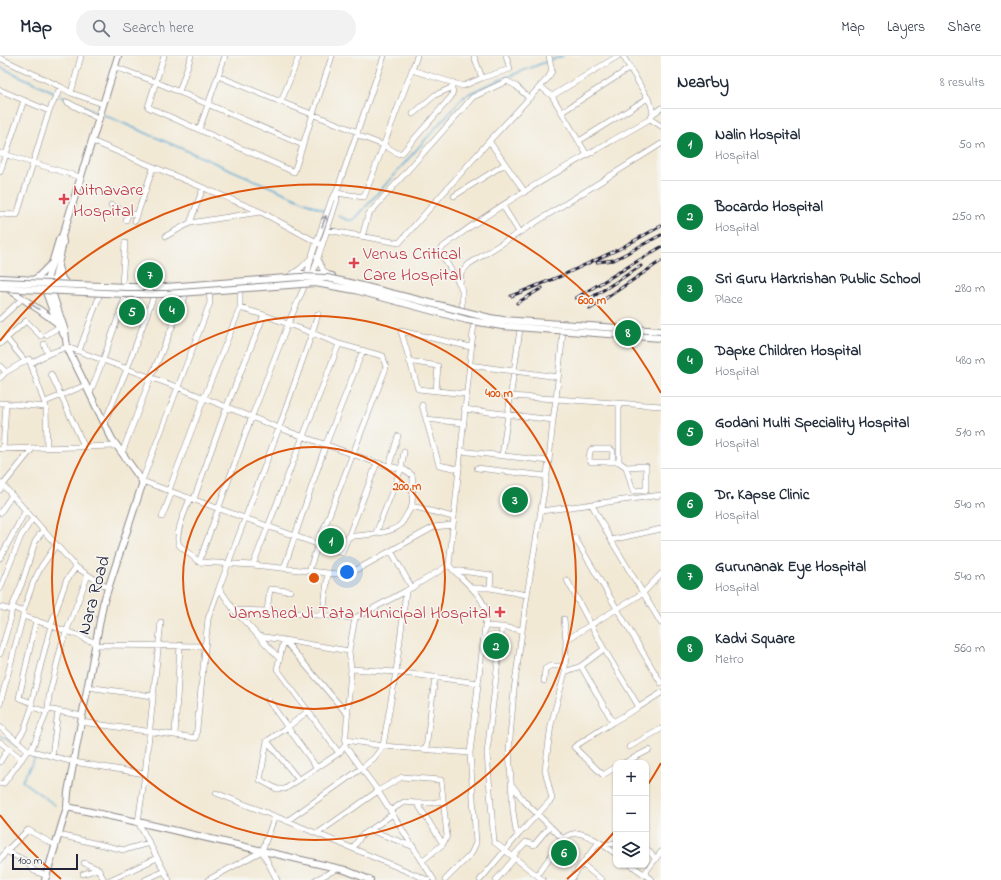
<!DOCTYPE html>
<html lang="en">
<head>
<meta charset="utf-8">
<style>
	body { margin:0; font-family:"Indie Flower",sans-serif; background:#f2f2f3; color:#1f2937 }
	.controls { position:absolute; right:12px; bottom:12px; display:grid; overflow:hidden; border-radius:8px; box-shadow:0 1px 3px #0004 }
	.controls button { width:36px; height:36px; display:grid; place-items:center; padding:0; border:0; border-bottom:1px solid #e0e1e3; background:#fff; color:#1f2937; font:20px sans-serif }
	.scale { position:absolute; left:12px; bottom:10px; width:66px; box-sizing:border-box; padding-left:4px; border:2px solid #22223b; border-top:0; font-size:11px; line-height:14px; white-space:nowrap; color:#22223b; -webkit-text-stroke:3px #f6f6f2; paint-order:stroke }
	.you { position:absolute; left:347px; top:516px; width:14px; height:14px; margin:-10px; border:3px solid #fff; border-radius:50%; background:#1a73e8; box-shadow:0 0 0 6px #1a73e833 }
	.badge { display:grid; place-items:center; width:26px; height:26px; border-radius:50%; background:#0b8043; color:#fff; font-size:13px; font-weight:700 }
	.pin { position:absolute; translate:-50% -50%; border:2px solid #fff; box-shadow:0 1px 4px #0006 }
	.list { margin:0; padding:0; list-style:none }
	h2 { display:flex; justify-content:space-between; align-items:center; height:52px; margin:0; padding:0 16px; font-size:17px }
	h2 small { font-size:13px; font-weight:400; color:#747a83 }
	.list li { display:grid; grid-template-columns:26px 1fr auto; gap:12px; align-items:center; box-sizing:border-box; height:72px; padding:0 16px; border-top:1px solid #e0e1e3 }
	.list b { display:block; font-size:15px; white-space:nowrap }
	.list p { margin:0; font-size:13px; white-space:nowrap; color:#747a83 }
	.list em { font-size:13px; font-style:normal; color:#747a83 }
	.icon { flex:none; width:22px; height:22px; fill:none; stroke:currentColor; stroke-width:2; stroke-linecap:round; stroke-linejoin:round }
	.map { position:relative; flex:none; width:661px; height:824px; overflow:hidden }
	header { display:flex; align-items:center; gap:24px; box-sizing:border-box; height:56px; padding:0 20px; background:#fff; border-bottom:1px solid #e0e1e3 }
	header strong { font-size:19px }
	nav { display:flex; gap:22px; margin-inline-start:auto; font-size:14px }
	.search { width:280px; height:36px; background:#f2f2f3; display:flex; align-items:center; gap:10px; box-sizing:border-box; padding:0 14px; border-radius:22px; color:#747a83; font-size:15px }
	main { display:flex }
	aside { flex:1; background:#fff }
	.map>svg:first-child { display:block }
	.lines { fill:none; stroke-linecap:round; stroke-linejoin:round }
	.stream { stroke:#59a9d4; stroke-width:1.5 }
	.minor-casing { stroke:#8a8688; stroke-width:6 }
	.major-casing { stroke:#8a8688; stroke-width:8 }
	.minor { stroke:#fff; stroke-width:5 }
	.major { stroke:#fff; stroke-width:6 }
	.rail-casing { stroke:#22223b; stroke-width:3 }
	.rail { stroke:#f6f6f2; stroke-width:1.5; stroke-dasharray:4.5; stroke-linecap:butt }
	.major-bridge-casing { stroke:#8a8688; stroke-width:8; stroke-linecap:butt }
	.major-bridge { stroke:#fff; stroke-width:6 }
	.oneway { stroke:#9c9ca7 }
	.ring { fill:none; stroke:#de560e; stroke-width:2 }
	.health-dot { fill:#e0444e; stroke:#f6f6f2; stroke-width:1.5 }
	.labels { text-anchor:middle; stroke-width:3; stroke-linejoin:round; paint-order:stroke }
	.health-label { font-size:18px; fill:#be3a42; stroke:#f6f6f2; text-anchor:start }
	.street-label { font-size:18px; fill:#22223b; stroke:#f6f6f2 }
	.centre { fill:#de560e; stroke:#f6f6f2; stroke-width:2 }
	.ring-label { font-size:12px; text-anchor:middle; font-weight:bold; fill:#de560e; stroke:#f6f6f2; stroke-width:3; stroke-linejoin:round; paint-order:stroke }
</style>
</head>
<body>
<header>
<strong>Map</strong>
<div class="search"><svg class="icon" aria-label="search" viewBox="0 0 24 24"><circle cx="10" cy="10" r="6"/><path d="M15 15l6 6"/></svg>Search here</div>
<nav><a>Map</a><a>Layers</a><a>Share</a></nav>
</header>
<main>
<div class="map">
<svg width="661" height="824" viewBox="0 0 661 824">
	<rect width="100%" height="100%" fill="#f6f6f2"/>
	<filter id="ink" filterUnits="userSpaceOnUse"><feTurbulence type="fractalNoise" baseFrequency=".025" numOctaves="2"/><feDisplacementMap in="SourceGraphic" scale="8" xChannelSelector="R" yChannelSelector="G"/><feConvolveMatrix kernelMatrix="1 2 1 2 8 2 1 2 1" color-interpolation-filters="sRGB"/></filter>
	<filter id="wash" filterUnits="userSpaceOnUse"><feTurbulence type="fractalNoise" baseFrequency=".012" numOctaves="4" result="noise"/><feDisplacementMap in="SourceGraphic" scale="16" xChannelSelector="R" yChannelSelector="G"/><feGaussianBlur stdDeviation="0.9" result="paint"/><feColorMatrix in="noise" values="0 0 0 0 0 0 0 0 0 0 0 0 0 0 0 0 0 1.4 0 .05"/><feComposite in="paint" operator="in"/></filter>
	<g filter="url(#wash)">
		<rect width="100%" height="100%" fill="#f2e9d5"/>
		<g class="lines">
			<path class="stream" d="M551 4 563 0
				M0 11 56 37
				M60 39 98 57
				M102 58 326 155
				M338 160 348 164H354L464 40 487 29 548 5
				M0 679 25 696
				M28 698 35 702 22 725 55 749"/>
		</g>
	</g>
	<g filter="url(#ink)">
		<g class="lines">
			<defs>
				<path id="minor" d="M164 0 148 51 294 116 332 0
					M417 0 412 14 463 30 482 22 474 0
					M623 0 630 12
					M0 2 61 31 71 37 103 48
					M115 11 156 26 303 89
					M218 20 281 46 299 0
					M482 22 510 13 506 0
					M540 30 552 40 587 99
					M0 34 49 55
					M179 36 191 0
					M71 37 81 0
					M552 40 618 0
					M67 46 99 63
					M281 46 358 76
					M661 52 653 58 650 63 661 70
					M562 56 630 12 651 48 653 58
					M413 58 435 39 451 32
					M199 74 225 0
					M357 79 383 89 399 98 402 97 451 41 453 35 451 31 454 27
					M92 85 261 156 322 189
					M489 85 525 136
					M579 85 648 42
					M0 97 80 121
					M0 116 24 44
					M336 137 364 141 412 14
					M454 140 505 108
					M111 149 137 160
					M503 150 519 176
					M0 158 17 159 49 55 61 31
					M126 164 129 156
					M135 165 153 112
					M190 167 203 132
					M327 174 399 187 491 83 548 22 552 15 549 0
					M166 180 190 167 260 156
					M362 181 368 159 473 41 507 25 516 30 529 42
					M317 201 323 214 328 219
					M291 219 301 212 310 203
					M312 220 337 144 336 137
					M122 228 125 187
					M460 229 439 194C504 143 579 104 650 63
					M209 232 210 247 142 425 342 497 377 407
					M462 254V234L460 229 461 217 469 208 661 88
					M318 258 312 277 339 288 253 509 347 519 434 471 453 469
					M0 263 23 242
					M46 279 59 271
					M6 282 25 305
					M0 288 26 265 41 280
					M44 288 48 298
					M79 295 100 238
					M409 305 438 310 436 335
					M31 307 48 298 67 291 177 331 279 372 377 407 405 414 412 419 413 424 412 450 453 461
					M469 309 558 321
					M0 310 6 316 0 322
					M51 318 84 390
					M90 337 103 304 126 239
					M466 338 418 333 401 275 471 291
					M510 340 661 350
					M45 346 86 329
					M0 347 46 351 29 303 6 316
					M422 349 439 409 458 413
					M46 351 47 391
					M464 353 553 364
					M426 363 463 367
					M104 367 127 313 154 239
					M33 392 3 429 76 511 108 532
					M0 393 117 390
					M3 393 6 348
					M460 395 549 405
					M122 397 151 321 186 238
					M502 400 520 273
					M612 406H591L589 404 590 395 592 393H610L613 395 612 406H619L626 411 646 410V434L633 435 626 411
					M619 406V348
					M389 410 398 380
					M477 412 546 420
					M0 427 3 429 0 434
					M169 434 204 342 240 252V234
					M190 442C186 453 174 478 179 489L199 506
					M194 443 227 350 264 259 240 252
					M592 449 611 484
					M541 455 661 439
					M0 457 12 439
					M162 461 172 436
					M661 473 611 484 661 567
					M376 477 401 413 404 396
					M348 481C362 479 391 478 400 469 404 465 408 456 412 450
					M575 482 661 627
					M391 495 412 532
					M0 502 26 454
					M253 509 199 506 252 360 288 268 264 259
					M449 509 474 267
					M284 512 326 388 363 294
					M453 514 491 519 490 532H472
					M309 515 318 488 386 312 383 300 339 288
					M567 524 604 593 639 651 613 666 581 610 604 593
					M490 532 527 539
					M0 533 21 480 33 462
					M406 535 355 562 349 595 351 613 345 690 378 735 434 824
					M0 551 11 554 12 551 23 556V560L83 581 84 583 95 586
					M234 554 280 603
					M267 555 270 533 290 535
					M23 556 33 527 41 511 56 489
					M323 559 328 517
					M355 562 267 555 234 554 219 532 279 372 312 277 288 268 305 229 311 202 332 142 336 137 384 0
					M564 563 566 584 643 537 661 518
					M502 571 522 574
					M258 580 284 584 277 613 339 697
					M566 584 565 616 581 610
					M94 589 205 590
					M0 598 10 565 12 551 22 527 35 486 43 474
					M351 613 396 616 478 627
					M544 625 545 613 550 610H565
					M87 631 153 640
					M268 644 317 712
					M32 647 19 642 36 564
					M0 648 23 560
					M639 651 661 637
					M48 653 49 640 62 587 88 519
					M308 655 288 671 267 685 260 724 277 733H285L339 697 345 690
					M47 656 32 651V644L51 569 66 525 76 511
					M348 659 284 584 349 595
					M81 666 196 682 208 563 219 532
					M613 666 574 691 603 719 616 711
					M0 671 28 694
					M175 679 180 589
					M346 684 383 690 470 697 476 787 471 798 445 824
					M17 685 24 674 32 651
					M267 685 299 724
					M0 686 22 703
					M629 691 661 673
					M426 693 435 621
					M31 695 48 653 82 660
					M470 697 485 570
					M52 700 58 655
					M0 706 8 693
					M624 707 649 694
					M145 718 161 566
					M0 728 4 727 28 694 74 706 145 718 138 766 169 824
					M512 729 524 745 563 783 537 819
					M216 737 287 765 428 824
					M417 747H430L442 745
					M390 755 404 746 417 747 443 788
					M393 758 370 774 414 791
					M287 765 362 712 374 702 383 690 396 616 406 535 449 509C460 523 484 538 486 557 486 561 486 565 485 570L502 571 487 697 494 786 543 824
					M318 777 378 735 402 721 441 724 447 780 443 788 422 805
					M519 778 552 743 545 714 551 669 565 616
					M59 779 124 794 149 787
					M563 783C577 772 586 779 599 786
					M603 789 616 787
					M353 792 361 780 370 774
					M646 792 656 803
					M6 795 26 805 34 815 47 820
					M262 795 277 824
					M513 800 526 786 534 789 550 770
					M0 804 6 795 28 774 51 787 56 789
					M84 807 98 813
					M582 808 599 786 616 798
					M631 809 652 824
					M83 818 98 813 104 824
					M644 818 661 796
					M110 824 157 802
					M145 824 164 815
					M208 824 262 795 275 760
					M315 824 337 813
					M480 824 519 778 516 775 513 755 509 694 514 634 527 539 549 405 553 364 556 343 564 266
					M496 824 515 802
					M571 824 582 808 602 824"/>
				<path id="major" d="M58 211 62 223 65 226
					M297 218H321L332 220
					M0 222 56 225
					M34 224 40 219 50 209
					M10 234 41 255 56 266
					M64 279 57 267 46 236 47 224 59 184 62 180 66 169 118 0
					M67 751 138 766 345 814 370 824
					M45 824 67 751 68 736 103 548 142 429V425L112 383 67 291 65 275 52 236 63 186 62 180"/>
			</defs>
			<use href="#minor" class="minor-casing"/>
			<use href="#major" class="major-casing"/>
			<use href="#minor" class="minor"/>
			<use href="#major" class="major"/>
			<defs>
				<path id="rail" d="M597 206 614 204 661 179
					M0 230 133 237H162L190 235 290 226 312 225 337 228 480 265 500 268 661 280
					M511 240 561 220 619 193 661 170
					M576 242 661 191
					M517 247 542 232
					M583 247 641 210
					M590 253 661 205"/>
			</defs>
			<use href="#rail" class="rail-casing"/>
			<use href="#rail" class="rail"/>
			<defs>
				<path id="major-bridge" d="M0 226 127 231H166L301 221 327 222 350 227 490 262 503 264 661 275
					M0 232 126 238H166L315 227 355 234 467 264 502 270 661 282"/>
			</defs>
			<use href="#major-bridge" class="major-bridge-casing"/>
			<use href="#major-bridge" class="major-bridge"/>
		</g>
		<defs><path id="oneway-shaft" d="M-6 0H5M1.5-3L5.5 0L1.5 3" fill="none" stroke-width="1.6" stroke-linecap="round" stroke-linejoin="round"/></defs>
		<g class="oneway">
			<use href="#oneway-shaft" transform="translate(324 165) rotate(-71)"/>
			<use href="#oneway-shaft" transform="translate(34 250) rotate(-146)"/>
		</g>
	</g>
	<g class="ring">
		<circle cx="314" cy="522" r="131"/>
		<circle cx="314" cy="522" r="262"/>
		<path d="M661 707A393 393 0 0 1 647 730M615 775A393 393 0 0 1 567 823M61 823A393 393 0 0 1 0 759M0 285A393 393 0 0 1 661 337"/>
	</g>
	<g class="health-dot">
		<path d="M62 137h4v4h4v4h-4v4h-4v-4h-4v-4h4z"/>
		<path d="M352 201h4v4h4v4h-4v4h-4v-4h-4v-4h4z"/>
		<path d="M498 550h4v4h4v4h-4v4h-4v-4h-4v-4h4z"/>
	</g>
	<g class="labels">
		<g class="health-label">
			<text x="73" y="139">Nitnavare<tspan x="73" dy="21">Hospital</tspan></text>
			<text x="363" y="203">Venus Critical<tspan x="363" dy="21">Care Hospital</tspan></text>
			<text x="491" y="562" text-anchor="end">Jamshed Ji Tata Municipal Hospital</text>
		</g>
		<g class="street-label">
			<text transform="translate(93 539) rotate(-75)" y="6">Nara Road</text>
		</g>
	</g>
	<circle cx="314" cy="522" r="6" class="centre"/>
	<g class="ring-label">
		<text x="592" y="248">600 m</text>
		<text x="499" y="341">400 m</text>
		<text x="407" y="434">200 m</text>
	</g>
</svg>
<div class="controls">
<button>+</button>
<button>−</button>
<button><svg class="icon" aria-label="layers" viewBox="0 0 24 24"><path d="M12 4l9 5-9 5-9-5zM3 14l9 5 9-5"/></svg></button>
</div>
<div class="scale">100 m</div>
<div class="you"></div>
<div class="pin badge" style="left:331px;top:485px">1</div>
<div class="pin badge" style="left:496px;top:590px">2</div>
<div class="pin badge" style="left:515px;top:444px">3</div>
<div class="pin badge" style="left:172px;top:254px">4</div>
<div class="pin badge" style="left:132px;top:256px">5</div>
<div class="pin badge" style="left:564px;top:797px">6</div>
<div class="pin badge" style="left:150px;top:219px">7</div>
<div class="pin badge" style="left:628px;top:277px">8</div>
</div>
<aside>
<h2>Nearby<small>8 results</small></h2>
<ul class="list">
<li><span class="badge">1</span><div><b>Nalin Hospital</b><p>Hospital</p></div><em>50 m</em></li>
<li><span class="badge">2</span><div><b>Bocardo Hospital</b><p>Hospital</p></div><em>250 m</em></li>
<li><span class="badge">3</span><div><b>Sri Guru Harkrishan Public School</b><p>Place</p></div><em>280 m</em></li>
<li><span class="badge">4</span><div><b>Dapke Children Hospital</b><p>Hospital</p></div><em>480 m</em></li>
<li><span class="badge">5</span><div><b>Godani Multi Speciality Hospital</b><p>Hospital</p></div><em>510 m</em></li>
<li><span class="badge">6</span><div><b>Dr. Kapse Clinic</b><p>Hospital</p></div><em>540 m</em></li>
<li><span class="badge">7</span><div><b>Gurunanak Eye Hospital</b><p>Hospital</p></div><em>540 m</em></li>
<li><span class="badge">8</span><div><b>Kadvi Square</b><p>Metro</p></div><em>560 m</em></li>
</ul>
</aside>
</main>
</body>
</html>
